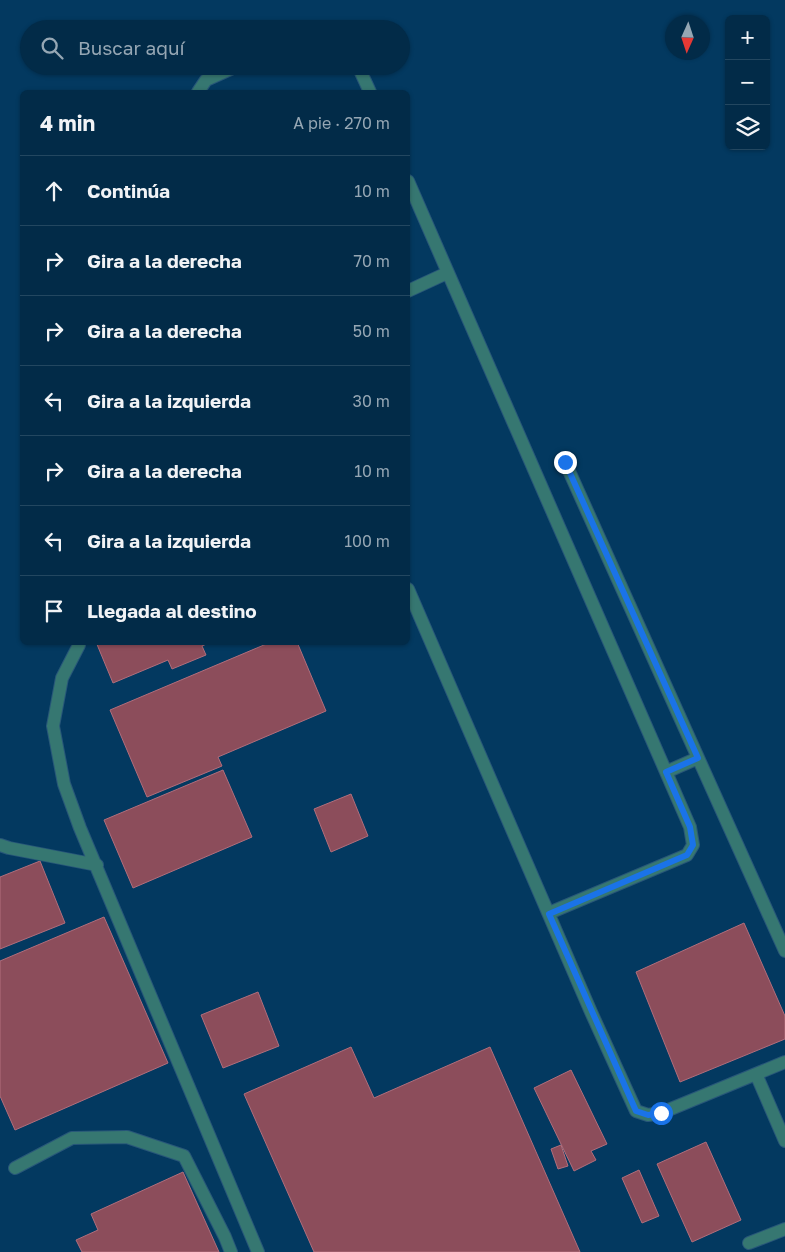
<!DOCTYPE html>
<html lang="es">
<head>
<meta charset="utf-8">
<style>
	body { margin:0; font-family:"Golos Text",sans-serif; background:#0c334f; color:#f1f3f6 }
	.controls { position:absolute; right:15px; top:15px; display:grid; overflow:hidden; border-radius:8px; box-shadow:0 1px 4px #0004 }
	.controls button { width:45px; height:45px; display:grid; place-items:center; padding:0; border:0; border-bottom:1px solid #234760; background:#022b48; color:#f1f3f6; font:25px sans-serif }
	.compass { position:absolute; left:665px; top:15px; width:45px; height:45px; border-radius:50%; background:#022b48; box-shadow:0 1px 4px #0004; rotate:183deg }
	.stop { position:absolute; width:15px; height:15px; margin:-11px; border:4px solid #1a73e8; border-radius:50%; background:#fff }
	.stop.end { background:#1a73e8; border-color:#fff; box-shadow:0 1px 5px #0008 }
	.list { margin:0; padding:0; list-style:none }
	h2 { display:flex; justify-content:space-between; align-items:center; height:65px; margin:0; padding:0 20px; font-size:21px }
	h2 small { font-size:16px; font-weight:400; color:#96a7b4 }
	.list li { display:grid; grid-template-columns:32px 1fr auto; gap:15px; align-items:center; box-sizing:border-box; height:70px; padding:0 20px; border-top:1px solid #234760 }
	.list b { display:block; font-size:19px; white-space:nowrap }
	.list em { font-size:16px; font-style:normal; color:#96a7b4 }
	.icon { flex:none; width:28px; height:28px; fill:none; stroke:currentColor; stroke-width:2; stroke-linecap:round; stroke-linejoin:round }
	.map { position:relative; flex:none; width:785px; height:1252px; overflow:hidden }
	.search { position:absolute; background:#022b48; box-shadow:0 1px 4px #0004; left:20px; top:20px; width:390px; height:55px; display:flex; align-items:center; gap:12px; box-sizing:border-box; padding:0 18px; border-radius:28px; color:#96a7b4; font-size:19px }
	.panel { position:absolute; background:#022b48; box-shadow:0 1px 4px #0004; left:20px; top:90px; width:390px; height:555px; border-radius:8px }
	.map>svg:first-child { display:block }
	.building { fill:#8c4d5b; stroke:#b16e7c }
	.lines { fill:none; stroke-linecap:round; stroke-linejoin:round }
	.minor-casing { stroke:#285779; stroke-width:14 }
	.minor { stroke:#367771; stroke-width:12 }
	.route { stroke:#1a73e8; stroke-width:6 }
</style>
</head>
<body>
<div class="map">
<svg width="785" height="1252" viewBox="0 0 785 1252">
	<rect width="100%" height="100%" fill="#033960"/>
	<path class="building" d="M96 642H211L202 646 206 655 172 669 168 660 113 683Z
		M271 642H297L326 711 218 757 222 766 147 797 110 710Z
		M223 770 252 837 133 888 104 820Z
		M351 794 368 836 331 852 314 809Z
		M40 861 65 923 0 949V877Z
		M104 917 168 1063 15 1130 0 1096V961Z
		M744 923 785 1016V1039L680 1082 636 972Z
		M258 992 279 1046 223 1068 201 1015Z
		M351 1047 374 1098 490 1047 580 1252H314L244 1094Z
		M571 1070 607 1144 591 1151 596 1160 574 1171 534 1088Z
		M706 1142 741 1220 692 1242 657 1164Z
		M561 1145 568 1166 558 1169 551 1149Z
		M639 1170 659 1216 642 1223 622 1178Z
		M183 1172 219 1252H82L76 1240 98 1230 91 1214Z"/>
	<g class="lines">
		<defs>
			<path id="minor" d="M358 66 370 92
				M198 92 206 80 237 66
				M408 181 690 827 693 845 687 855 549 913
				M408 291 447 273
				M565 462 785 951
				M408 589 591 1012 636 1111 648 1115 661 1113 785 1062
				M79 645 62 678 53 726 64 784 80 828 258 1252
				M666 772 698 758
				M0 845 9 848 97 865
				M756 1074 785 1141
				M15 1168 72 1138 127 1137 184 1156 225 1237 231 1252
				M749 1243 785 1229"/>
		</defs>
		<use href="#minor" class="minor-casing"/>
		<use href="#minor" class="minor"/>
	</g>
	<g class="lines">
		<path class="route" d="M565 462 698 758 666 772 690 827 693 845 687 855 549 914 636 1111 648 1115 661 1113"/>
	</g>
</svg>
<div class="controls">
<button>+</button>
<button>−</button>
<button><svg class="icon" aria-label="layers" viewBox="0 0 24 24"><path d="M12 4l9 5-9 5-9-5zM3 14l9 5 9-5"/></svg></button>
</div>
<svg class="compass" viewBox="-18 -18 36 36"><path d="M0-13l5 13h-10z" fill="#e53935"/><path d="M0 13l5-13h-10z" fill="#96a7b4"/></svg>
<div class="stop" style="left:661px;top:1113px"></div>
<div class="stop end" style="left:565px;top:462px"></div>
<div class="search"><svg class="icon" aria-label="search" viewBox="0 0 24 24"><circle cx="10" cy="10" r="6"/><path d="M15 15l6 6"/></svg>Buscar aquí</div>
<section class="panel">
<h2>4 min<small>A pie · 270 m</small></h2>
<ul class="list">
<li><svg class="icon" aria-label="ahead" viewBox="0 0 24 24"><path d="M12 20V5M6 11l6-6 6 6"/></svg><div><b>Continúa</b></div><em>10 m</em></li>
<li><svg class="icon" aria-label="right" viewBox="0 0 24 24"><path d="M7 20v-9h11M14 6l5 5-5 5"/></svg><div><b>Gira a la derecha</b></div><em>70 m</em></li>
<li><svg class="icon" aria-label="right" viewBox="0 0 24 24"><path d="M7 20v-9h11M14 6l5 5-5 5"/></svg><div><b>Gira a la derecha</b></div><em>50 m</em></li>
<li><svg class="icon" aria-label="left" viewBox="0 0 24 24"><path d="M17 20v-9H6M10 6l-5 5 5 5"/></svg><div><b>Gira a la izquierda</b></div><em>30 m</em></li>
<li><svg class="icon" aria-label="right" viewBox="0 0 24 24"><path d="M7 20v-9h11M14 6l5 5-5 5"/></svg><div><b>Gira a la derecha</b></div><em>10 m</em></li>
<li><svg class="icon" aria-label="left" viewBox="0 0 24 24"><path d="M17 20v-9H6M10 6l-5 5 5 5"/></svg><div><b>Gira a la izquierda</b></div><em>100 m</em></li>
<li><svg class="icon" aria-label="arrive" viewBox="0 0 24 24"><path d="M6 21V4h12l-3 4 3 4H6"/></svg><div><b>Llegada al destino</b></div></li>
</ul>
</section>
</div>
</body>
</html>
